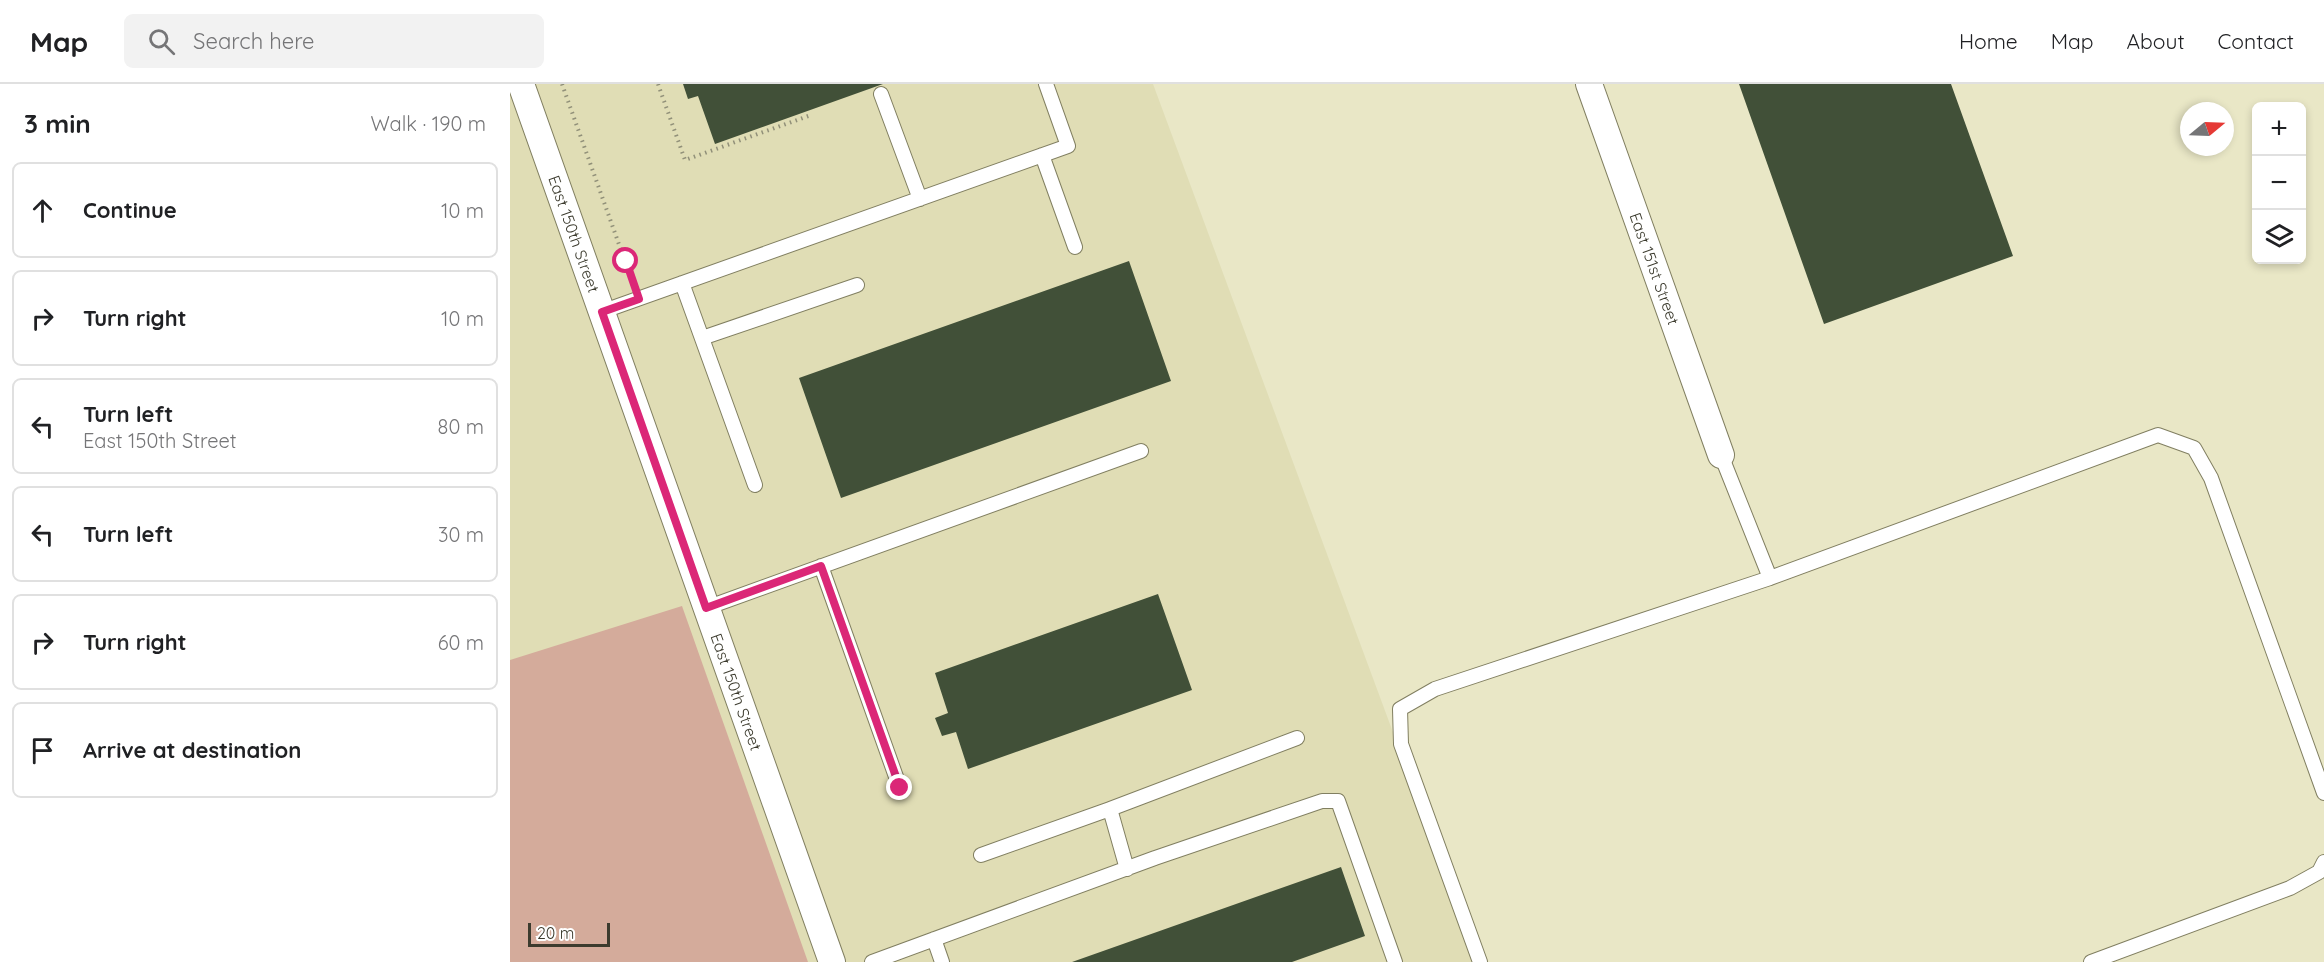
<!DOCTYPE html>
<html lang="en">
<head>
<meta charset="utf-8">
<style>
	body { margin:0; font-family:Quicksand,sans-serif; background:#f2f2f2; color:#202124 }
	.controls { position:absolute; right:18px; top:18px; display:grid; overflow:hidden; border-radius:9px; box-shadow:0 3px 9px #0003 }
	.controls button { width:54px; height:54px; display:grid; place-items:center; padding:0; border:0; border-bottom:2px solid #e0e0e0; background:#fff; color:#202124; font:30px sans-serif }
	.compass { position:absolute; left:1670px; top:18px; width:54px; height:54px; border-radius:50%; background:#fff; box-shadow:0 3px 9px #0003; rotate:71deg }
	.scale { position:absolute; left:18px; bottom:15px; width:82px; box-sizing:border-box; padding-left:6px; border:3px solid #3c3b2e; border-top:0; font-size:16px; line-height:21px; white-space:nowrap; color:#3c3b2e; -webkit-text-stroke:4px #fff; paint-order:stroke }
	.stop { position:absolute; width:18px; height:18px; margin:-14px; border:4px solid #db2777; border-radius:50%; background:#fff }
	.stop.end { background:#db2777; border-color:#fff; box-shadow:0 2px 6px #0008 }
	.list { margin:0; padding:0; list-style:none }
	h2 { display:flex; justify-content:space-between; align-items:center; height:78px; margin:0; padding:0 24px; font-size:26px }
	h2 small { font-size:20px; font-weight:400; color:#757577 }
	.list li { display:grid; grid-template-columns:39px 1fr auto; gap:18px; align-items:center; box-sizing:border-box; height:96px; margin:0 12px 12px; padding:0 12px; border:2px solid #e0e0e0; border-radius:9px }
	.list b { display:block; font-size:22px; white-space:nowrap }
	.list p { margin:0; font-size:20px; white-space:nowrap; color:#757577 }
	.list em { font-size:20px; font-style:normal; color:#757577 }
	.icon { flex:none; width:33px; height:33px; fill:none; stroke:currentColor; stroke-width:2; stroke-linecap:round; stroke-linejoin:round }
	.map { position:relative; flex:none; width:1814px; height:878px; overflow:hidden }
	header { display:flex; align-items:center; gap:36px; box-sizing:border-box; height:84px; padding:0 30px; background:#fff; border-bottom:2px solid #e0e0e0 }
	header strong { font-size:28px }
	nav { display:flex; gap:33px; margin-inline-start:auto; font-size:21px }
	.search { width:420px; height:54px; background:#f2f2f2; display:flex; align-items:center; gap:15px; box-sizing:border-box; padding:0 21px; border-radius:9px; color:#757577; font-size:22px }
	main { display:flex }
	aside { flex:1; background:#fff }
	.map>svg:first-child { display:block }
	.built { fill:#e0ddb5 }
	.green { fill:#d4ab9b }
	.building { fill:#415038 }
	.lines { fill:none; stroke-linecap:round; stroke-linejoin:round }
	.lane-casing { stroke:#817f61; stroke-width:16 }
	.street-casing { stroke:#817f61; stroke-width:28 }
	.path { stroke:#919079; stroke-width:4; stroke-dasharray:1.5 4.5; stroke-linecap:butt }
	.lane { stroke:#fff; stroke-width:14 }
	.street { stroke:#fff; stroke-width:26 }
	.route { stroke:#db2777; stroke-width:8 }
	.labels { text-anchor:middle; stroke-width:6; stroke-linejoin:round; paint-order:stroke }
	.street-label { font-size:16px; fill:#3c3b2e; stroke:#fff }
</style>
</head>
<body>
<header>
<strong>Map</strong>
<div class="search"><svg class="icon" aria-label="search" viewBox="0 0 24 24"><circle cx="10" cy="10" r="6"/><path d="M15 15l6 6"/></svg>Search here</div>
<nav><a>Home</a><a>Map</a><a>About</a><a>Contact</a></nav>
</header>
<main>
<aside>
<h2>3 min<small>Walk · 190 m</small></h2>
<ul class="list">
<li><svg class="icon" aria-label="ahead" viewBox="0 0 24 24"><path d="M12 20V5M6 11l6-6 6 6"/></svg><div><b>Continue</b></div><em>10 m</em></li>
<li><svg class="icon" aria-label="right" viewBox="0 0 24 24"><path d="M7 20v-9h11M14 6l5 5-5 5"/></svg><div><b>Turn right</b></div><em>10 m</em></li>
<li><svg class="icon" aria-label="left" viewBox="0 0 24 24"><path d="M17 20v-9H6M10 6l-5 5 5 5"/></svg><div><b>Turn left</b><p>East 150th Street</p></div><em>80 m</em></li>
<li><svg class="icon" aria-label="left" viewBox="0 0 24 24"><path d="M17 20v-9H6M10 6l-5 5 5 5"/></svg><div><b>Turn left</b></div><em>30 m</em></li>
<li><svg class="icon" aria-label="right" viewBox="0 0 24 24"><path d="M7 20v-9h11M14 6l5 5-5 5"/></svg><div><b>Turn right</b></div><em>60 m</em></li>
<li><svg class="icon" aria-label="arrive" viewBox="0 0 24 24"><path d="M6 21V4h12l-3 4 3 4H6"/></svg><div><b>Arrive at destination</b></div></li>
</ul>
</aside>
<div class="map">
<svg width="1814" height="878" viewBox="0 0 1814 878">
	<rect width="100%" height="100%" fill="#e9e7c6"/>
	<path class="built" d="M0 0H643L968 878H0Z"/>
	<path class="green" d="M172 522 298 878H0V576Z"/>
	<path class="building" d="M173 0H373L205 60 188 12 178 15Z
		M1229 0H1441L1503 172 1314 240Z
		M619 177 661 297 331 414 289 294Z
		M648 510 682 606 458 685 446 648 432 652 425 634 438 629 425 589Z
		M831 783 855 852 782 878H562Z"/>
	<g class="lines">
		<defs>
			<path id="lane" d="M371 10 410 115
				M532 71 565 163
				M172 199 245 401
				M91 228 558 62 536 0
				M192 254 347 201
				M1211 371 1260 494
				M311 482 390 704
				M196 524 631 367
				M471 771 600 725
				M617 785 600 725 787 654
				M424 855 432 878
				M362 878 645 774 812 717H828L885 878
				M970 878 891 660 890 625 925 605 1260 494 1648 351 1684 364 1701 394 1814 709
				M1581 878 1780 804 1809 788 1814 778"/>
			<g id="street">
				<path id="s1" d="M11 0 322 878"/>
				<path id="s2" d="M1079 0 1211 371"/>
			</g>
		</defs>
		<use href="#lane" class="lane-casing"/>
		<use href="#street" class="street-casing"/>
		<path class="path" d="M52 0 122 197
			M148 0 175 76 301 31"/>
		<use href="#lane" class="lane"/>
		<use href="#street" class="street"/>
	</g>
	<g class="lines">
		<path class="route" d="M116 177 129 215 92 228 196 524 311 482 390 704"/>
	</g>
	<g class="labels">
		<g class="street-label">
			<text dy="6" stroke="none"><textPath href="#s1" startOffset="159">East 150th Street</textPath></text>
			<text dy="6" stroke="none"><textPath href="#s2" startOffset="196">East 151st Street</textPath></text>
			<text dy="6" stroke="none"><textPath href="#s1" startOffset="645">East 150th Street</textPath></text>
		</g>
	</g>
</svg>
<div class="controls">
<button>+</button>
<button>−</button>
<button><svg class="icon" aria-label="layers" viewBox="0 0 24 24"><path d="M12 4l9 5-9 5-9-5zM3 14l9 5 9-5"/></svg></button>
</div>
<svg class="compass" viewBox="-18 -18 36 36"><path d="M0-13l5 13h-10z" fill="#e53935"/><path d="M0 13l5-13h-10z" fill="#757577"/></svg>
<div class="scale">20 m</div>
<div class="stop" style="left:116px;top:177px"></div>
<div class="stop end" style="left:390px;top:704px"></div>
</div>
</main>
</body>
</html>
